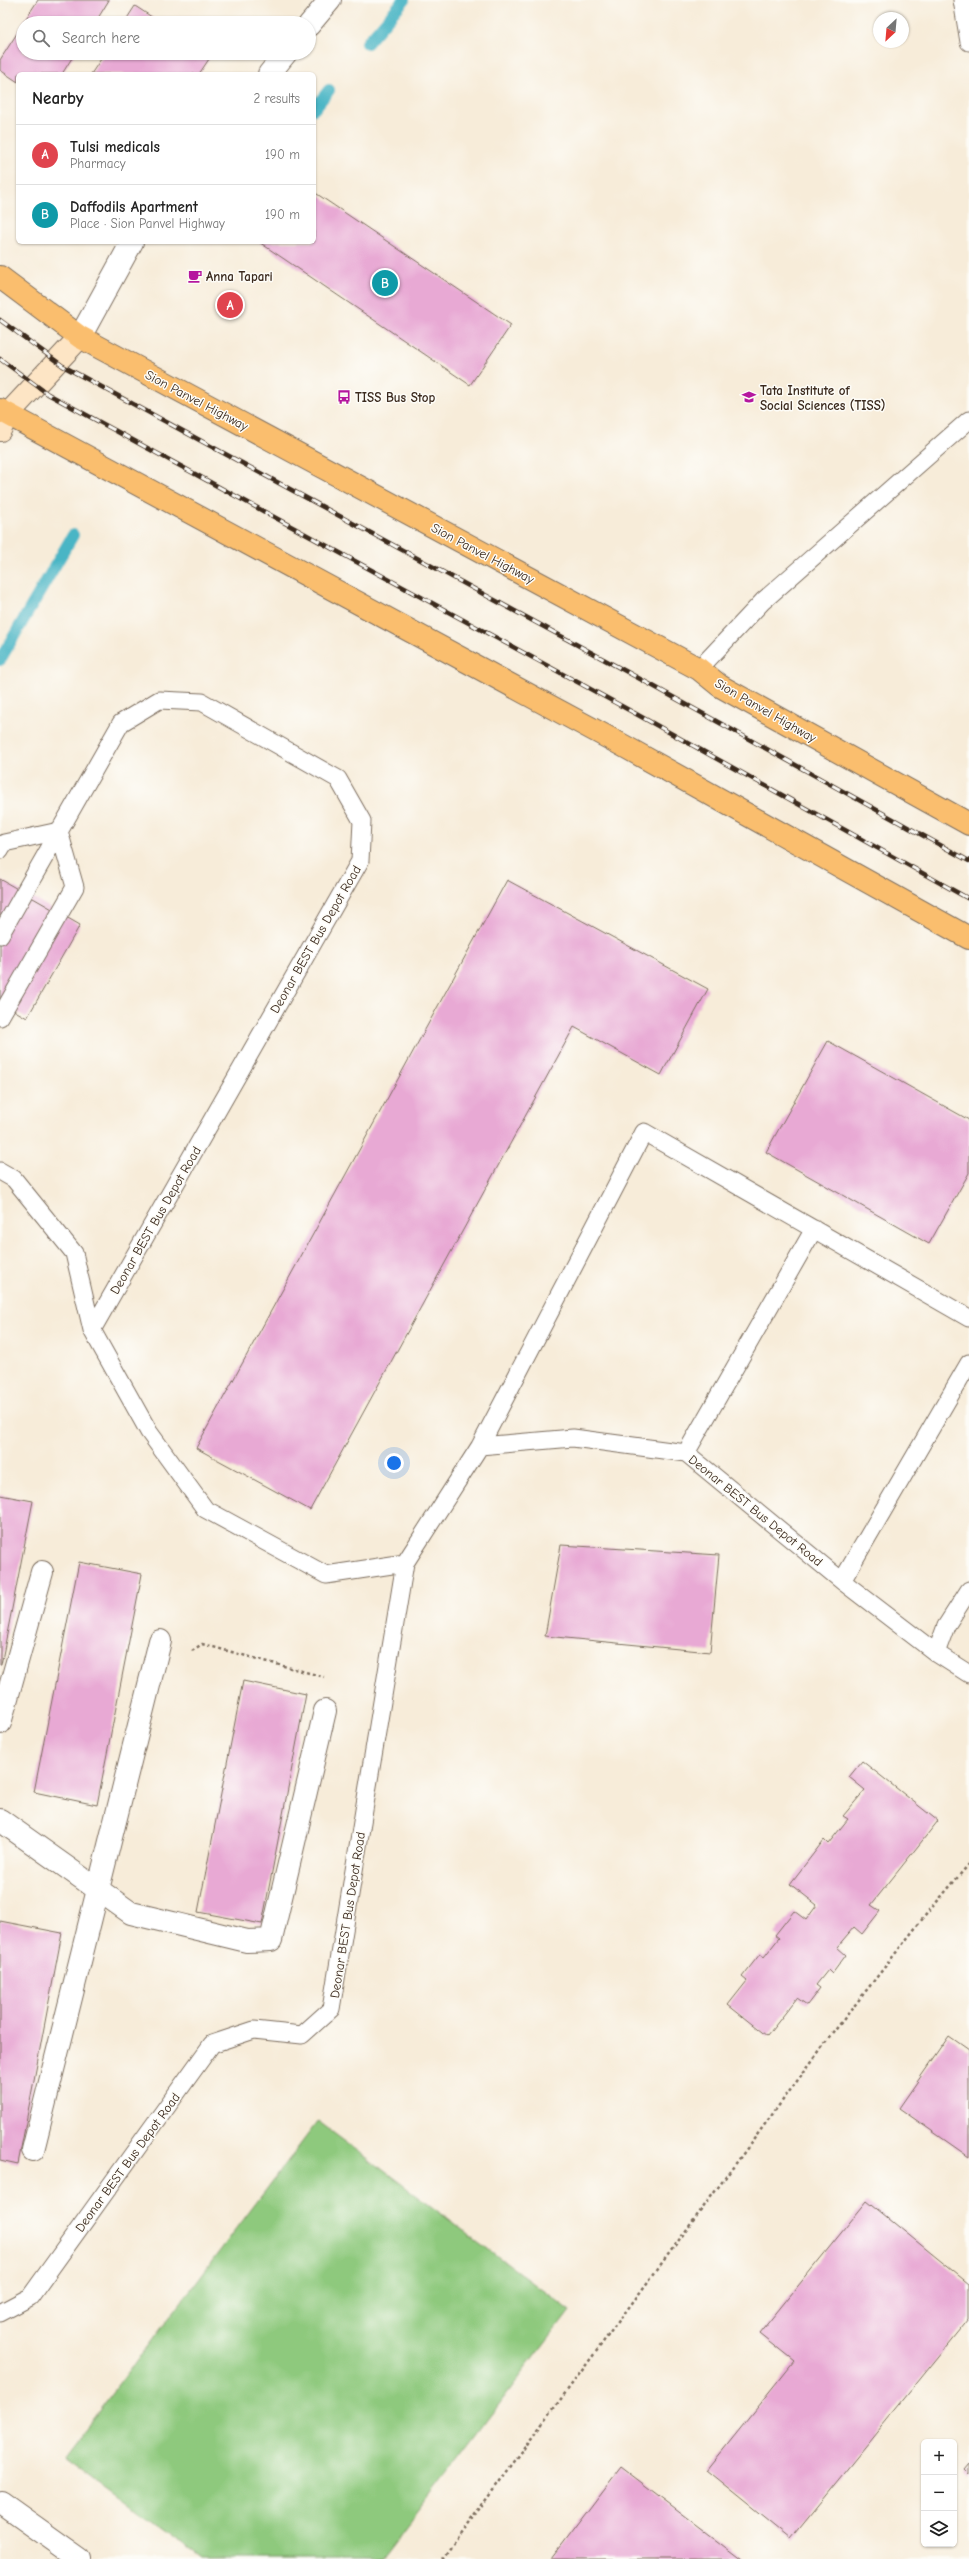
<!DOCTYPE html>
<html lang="en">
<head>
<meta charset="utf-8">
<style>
	body { margin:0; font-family:"Comic Neue",sans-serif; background:#f6f6f6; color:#222 }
	.controls { position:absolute; right:12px; bottom:12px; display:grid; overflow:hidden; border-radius:6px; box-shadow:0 1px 3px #0004 }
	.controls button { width:36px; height:36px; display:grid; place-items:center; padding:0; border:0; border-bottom:1px solid #e0e0e0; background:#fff; color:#222; font:20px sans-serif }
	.compass { position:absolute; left:873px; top:12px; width:36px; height:36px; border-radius:50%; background:#fff; box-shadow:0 1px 3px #0004; rotate:206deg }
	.you { position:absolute; left:394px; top:1463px; width:14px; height:14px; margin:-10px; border:3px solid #fff; border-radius:50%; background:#1a73e8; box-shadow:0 0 0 6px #1a73e833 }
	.badge { display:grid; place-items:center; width:26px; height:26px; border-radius:50%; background:#0b8043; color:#fff; font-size:13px; font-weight:700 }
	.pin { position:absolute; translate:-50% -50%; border:2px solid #fff; box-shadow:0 1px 4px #0006 }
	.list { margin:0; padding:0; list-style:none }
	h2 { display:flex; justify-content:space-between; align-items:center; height:52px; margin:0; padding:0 16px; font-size:17px }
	h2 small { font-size:13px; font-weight:400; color:#767676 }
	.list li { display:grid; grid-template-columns:26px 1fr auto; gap:12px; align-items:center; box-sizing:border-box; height:60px; padding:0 16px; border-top:1px solid #e0e0e0 }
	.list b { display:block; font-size:15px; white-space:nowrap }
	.list p { margin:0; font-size:13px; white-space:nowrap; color:#767676 }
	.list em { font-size:13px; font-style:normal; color:#767676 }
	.icon { flex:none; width:22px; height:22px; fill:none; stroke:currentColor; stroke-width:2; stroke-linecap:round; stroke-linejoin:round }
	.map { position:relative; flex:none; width:969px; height:2559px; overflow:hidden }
	.search { position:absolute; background:#fff; box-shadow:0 1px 3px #0004; left:16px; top:16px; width:300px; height:44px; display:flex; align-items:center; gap:10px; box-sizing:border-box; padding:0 14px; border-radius:22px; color:#767676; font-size:15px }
	.panel { position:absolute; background:#fff; box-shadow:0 1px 3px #0004; left:16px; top:72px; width:300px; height:172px; border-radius:6px }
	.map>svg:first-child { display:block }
	.green { fill:#8ec97d; stroke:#647a4e }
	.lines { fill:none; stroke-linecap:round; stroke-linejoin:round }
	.stream { stroke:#49b5c5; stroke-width:12 }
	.building { fill:#e8a9d4 }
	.service-casing { stroke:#7d6e5f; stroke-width:19 }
	.minor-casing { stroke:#7d6e5f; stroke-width:24 }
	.secondary-casing { stroke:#7d6e5f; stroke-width:24 }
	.trunk-casing { stroke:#7d6e5f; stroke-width:24 }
	.path { stroke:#7d6e5f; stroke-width:2.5; stroke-dasharray:3 3; stroke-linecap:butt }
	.service { stroke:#fff; stroke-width:17 }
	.minor { stroke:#fff; stroke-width:22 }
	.secondary { stroke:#fde5c5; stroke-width:22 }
	.trunk { stroke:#fabe6e; stroke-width:22 }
	.rail-casing { stroke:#3b2a1e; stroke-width:4.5 }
	.rail { stroke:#fdfcf7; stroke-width:3; stroke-dasharray:9; stroke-linecap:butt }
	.labels { text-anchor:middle; stroke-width:3; stroke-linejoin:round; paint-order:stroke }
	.poi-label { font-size:13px; font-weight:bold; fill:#3b2a1e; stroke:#fdfcf7; text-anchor:start }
	.street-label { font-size:13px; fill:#3b2a1e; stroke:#fdfcf7 }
</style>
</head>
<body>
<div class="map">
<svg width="969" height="2559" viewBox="0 0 969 2559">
	<rect width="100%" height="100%" fill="#fdfcf7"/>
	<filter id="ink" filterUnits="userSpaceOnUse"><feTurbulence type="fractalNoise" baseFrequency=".025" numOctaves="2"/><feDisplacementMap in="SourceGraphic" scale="8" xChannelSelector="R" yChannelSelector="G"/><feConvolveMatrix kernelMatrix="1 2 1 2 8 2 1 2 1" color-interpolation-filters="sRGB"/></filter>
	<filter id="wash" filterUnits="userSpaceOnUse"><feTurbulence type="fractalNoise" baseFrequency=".012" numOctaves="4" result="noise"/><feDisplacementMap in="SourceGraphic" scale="16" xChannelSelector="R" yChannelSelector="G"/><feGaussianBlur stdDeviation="0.9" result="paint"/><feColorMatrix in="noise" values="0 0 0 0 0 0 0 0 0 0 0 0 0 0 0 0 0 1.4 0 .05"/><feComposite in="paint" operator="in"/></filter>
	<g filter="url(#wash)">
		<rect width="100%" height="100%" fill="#f7ecd9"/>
		<path class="green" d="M318 2121 570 2311 381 2559H202L64 2457Z"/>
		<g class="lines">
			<path class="stream" d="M367 43 404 0
				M314 109 329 90
				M0 660 73 535"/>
		</g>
		<g id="blocks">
			<path class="building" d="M38 0H109L95 23H23Z
				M135 6 161 23H124Z
				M23 24V53H75L62 74H18V82L0 70V60Z
				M105 53H206L211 56 199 74H91Z
				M314 192 511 325 470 385 259 242H314Z
				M0 879 80 925 27 1018 0 1002Z
				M507 880 708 989 661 1075 574 1027 310 1510 196 1448Z
				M828 1041 969 1120V1173L929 1244 766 1152Z
				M0 1495 33 1501 1 1665H0Z
				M561 1545 719 1555 710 1652 545 1636Z
				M79 1562 142 1574 97 1805 34 1792Z
				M243 1681 306 1694 262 1924 198 1912Z
				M862 1761 938 1821 871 1905 880 1911 862 1934 854 1927 837 1947 846 1955 832 1974 828 1970 816 1985 820 1988 807 2005 797 1998 767 2036 728 2005 747 1981 742 1977 760 1954 764 1957 779 1938 775 1935 794 1911 806 1920 817 1905 790 1884 824 1840 828 1844 848 1819 843 1816 865 1790 849 1777Z
				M0 1921 62 1933 18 2164 0 2160Z
				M949 2036 969 2050V2157L899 2108Z
				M867 2201 969 2284V2319L791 2538 707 2470 794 2362 759 2334Z
				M969 2464V2475L964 2470Z
				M621 2467 742 2559H551Z"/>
		</g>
	</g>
	<g filter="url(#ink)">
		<use href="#blocks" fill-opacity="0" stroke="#7d6e5f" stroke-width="1"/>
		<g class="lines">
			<defs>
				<path id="service" d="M962 0 969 42
					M699 669 763 601 969 420
					M0 850 4 843 59 831 75 887 0 1017
					M0 935 121 723 159 700 202 702 338 779 362 821 360 861 92 1330
					M0 1171 14 1179 74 1253 92 1330 149 1432 205 1509 326 1575 405 1563
					M480 1446 644 1132 969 1318
					M686 1453 814 1229
					M842 1581 969 1363
					M936 1653 946 1626 969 1590
					M0 2313 30 2297 212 2044 254 2030 302 2035 331 2009 405 1563 480 1446 573 1438 686 1453 842 1581 936 1653 969 1674"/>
				<path id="minor" d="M309 25 330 0
					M269 74 286 53
					M80 337 132 242
					M0 1723 42 1572
					M0 1820 131 1913 247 1941 271 1940 325 1711
					M33 2150 160 1641
					M0 2502 80 2559"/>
				<path id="secondary" d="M0 430 8 414 80 337"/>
				<path id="trunk" d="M0 277 80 337 699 669 720 686 969 824
					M0 410 622 745 969 938"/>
			</defs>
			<use href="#service" class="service-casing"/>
			<use href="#minor" class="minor-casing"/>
			<use href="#secondary" class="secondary-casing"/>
			<use href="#trunk" class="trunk-casing"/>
			<path class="path" d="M192 1651 202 1644 324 1677
				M442 2559 829 2038 924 1917 969 1864"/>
			<use href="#service" class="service"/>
			<use href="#minor" class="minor"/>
			<use href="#secondary" class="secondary"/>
			<use href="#trunk" class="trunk"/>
			<defs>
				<path id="rail" d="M0 320 63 366 653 686 969 861
					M0 359 48 394 638 715 969 899"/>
			</defs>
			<use href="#rail" class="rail-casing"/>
			<use href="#rail" class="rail"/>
		</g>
	</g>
	<defs>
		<symbol id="cafe-bare" viewBox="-9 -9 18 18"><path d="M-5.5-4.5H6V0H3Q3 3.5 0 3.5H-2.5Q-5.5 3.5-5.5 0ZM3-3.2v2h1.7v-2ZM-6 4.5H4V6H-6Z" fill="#b5179e" stroke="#fdfcf7" stroke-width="2.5" paint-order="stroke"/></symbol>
		<symbol id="bus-bare" viewBox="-9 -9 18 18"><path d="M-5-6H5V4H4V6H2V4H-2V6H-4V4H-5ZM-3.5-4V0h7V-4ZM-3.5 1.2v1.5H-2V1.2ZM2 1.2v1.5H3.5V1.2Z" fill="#b5179e" stroke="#fdfcf7" stroke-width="2.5" paint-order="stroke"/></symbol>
		<symbol id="university-bare" viewBox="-9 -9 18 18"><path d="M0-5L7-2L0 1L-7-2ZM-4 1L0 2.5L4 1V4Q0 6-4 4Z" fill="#b5179e" stroke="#fdfcf7" stroke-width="2.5" paint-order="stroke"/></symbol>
	</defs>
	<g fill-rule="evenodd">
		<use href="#cafe-bare" x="185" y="266" width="20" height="20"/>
		<use href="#bus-bare" x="334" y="387" width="20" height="20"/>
		<use href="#university-bare" x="739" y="387" width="20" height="20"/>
	</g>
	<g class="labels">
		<g class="poi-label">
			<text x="206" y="281">Anna Tapari</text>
			<text x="760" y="395">Tata Institute of<tspan x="760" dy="15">Social Sciences (TISS)</tspan></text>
			<text x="355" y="402">TISS Bus Stop</text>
		</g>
		<g class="street-label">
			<text transform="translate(197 400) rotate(28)" y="5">Sion Panvel Highway</text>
			<text transform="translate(483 553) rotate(28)" y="5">Sion Panvel Highway</text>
			<text transform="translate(766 710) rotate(30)" y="5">Sion Panvel Highway</text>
			<text transform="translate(315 939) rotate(-60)" y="5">Deonar BEST Bus Depot Road</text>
			<text transform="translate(155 1220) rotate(-60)" y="5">Deonar BEST Bus Depot Road</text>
			<text transform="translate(756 1510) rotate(39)" y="5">Deonar BEST Bus Depot Road</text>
			<text transform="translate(347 1915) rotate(-81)" y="5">Deonar BEST Bus Depot Road</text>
			<text transform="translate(127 2162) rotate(-54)" y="5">Deonar BEST Bus Depot Road</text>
		</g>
	</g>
</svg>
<div class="controls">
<button>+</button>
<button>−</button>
<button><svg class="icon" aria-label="layers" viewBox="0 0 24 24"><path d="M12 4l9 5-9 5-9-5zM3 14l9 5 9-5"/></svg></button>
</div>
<svg class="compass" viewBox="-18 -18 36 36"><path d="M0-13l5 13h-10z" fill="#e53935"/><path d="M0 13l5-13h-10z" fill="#767676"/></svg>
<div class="you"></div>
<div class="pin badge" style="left:230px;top:305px;background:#e0444e">A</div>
<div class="pin badge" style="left:385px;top:283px;background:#0f9aa8">B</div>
<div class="search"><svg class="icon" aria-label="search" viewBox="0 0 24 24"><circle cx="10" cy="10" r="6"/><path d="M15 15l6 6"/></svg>Search here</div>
<section class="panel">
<h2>Nearby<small>2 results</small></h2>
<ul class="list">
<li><span class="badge" style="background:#e0444e">A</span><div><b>Tulsi medicals</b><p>Pharmacy</p></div><em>190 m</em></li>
<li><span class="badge" style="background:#0f9aa8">B</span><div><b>Daffodils Apartment</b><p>Place · Sion Panvel Highway</p></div><em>190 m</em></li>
</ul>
</section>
</div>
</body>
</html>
